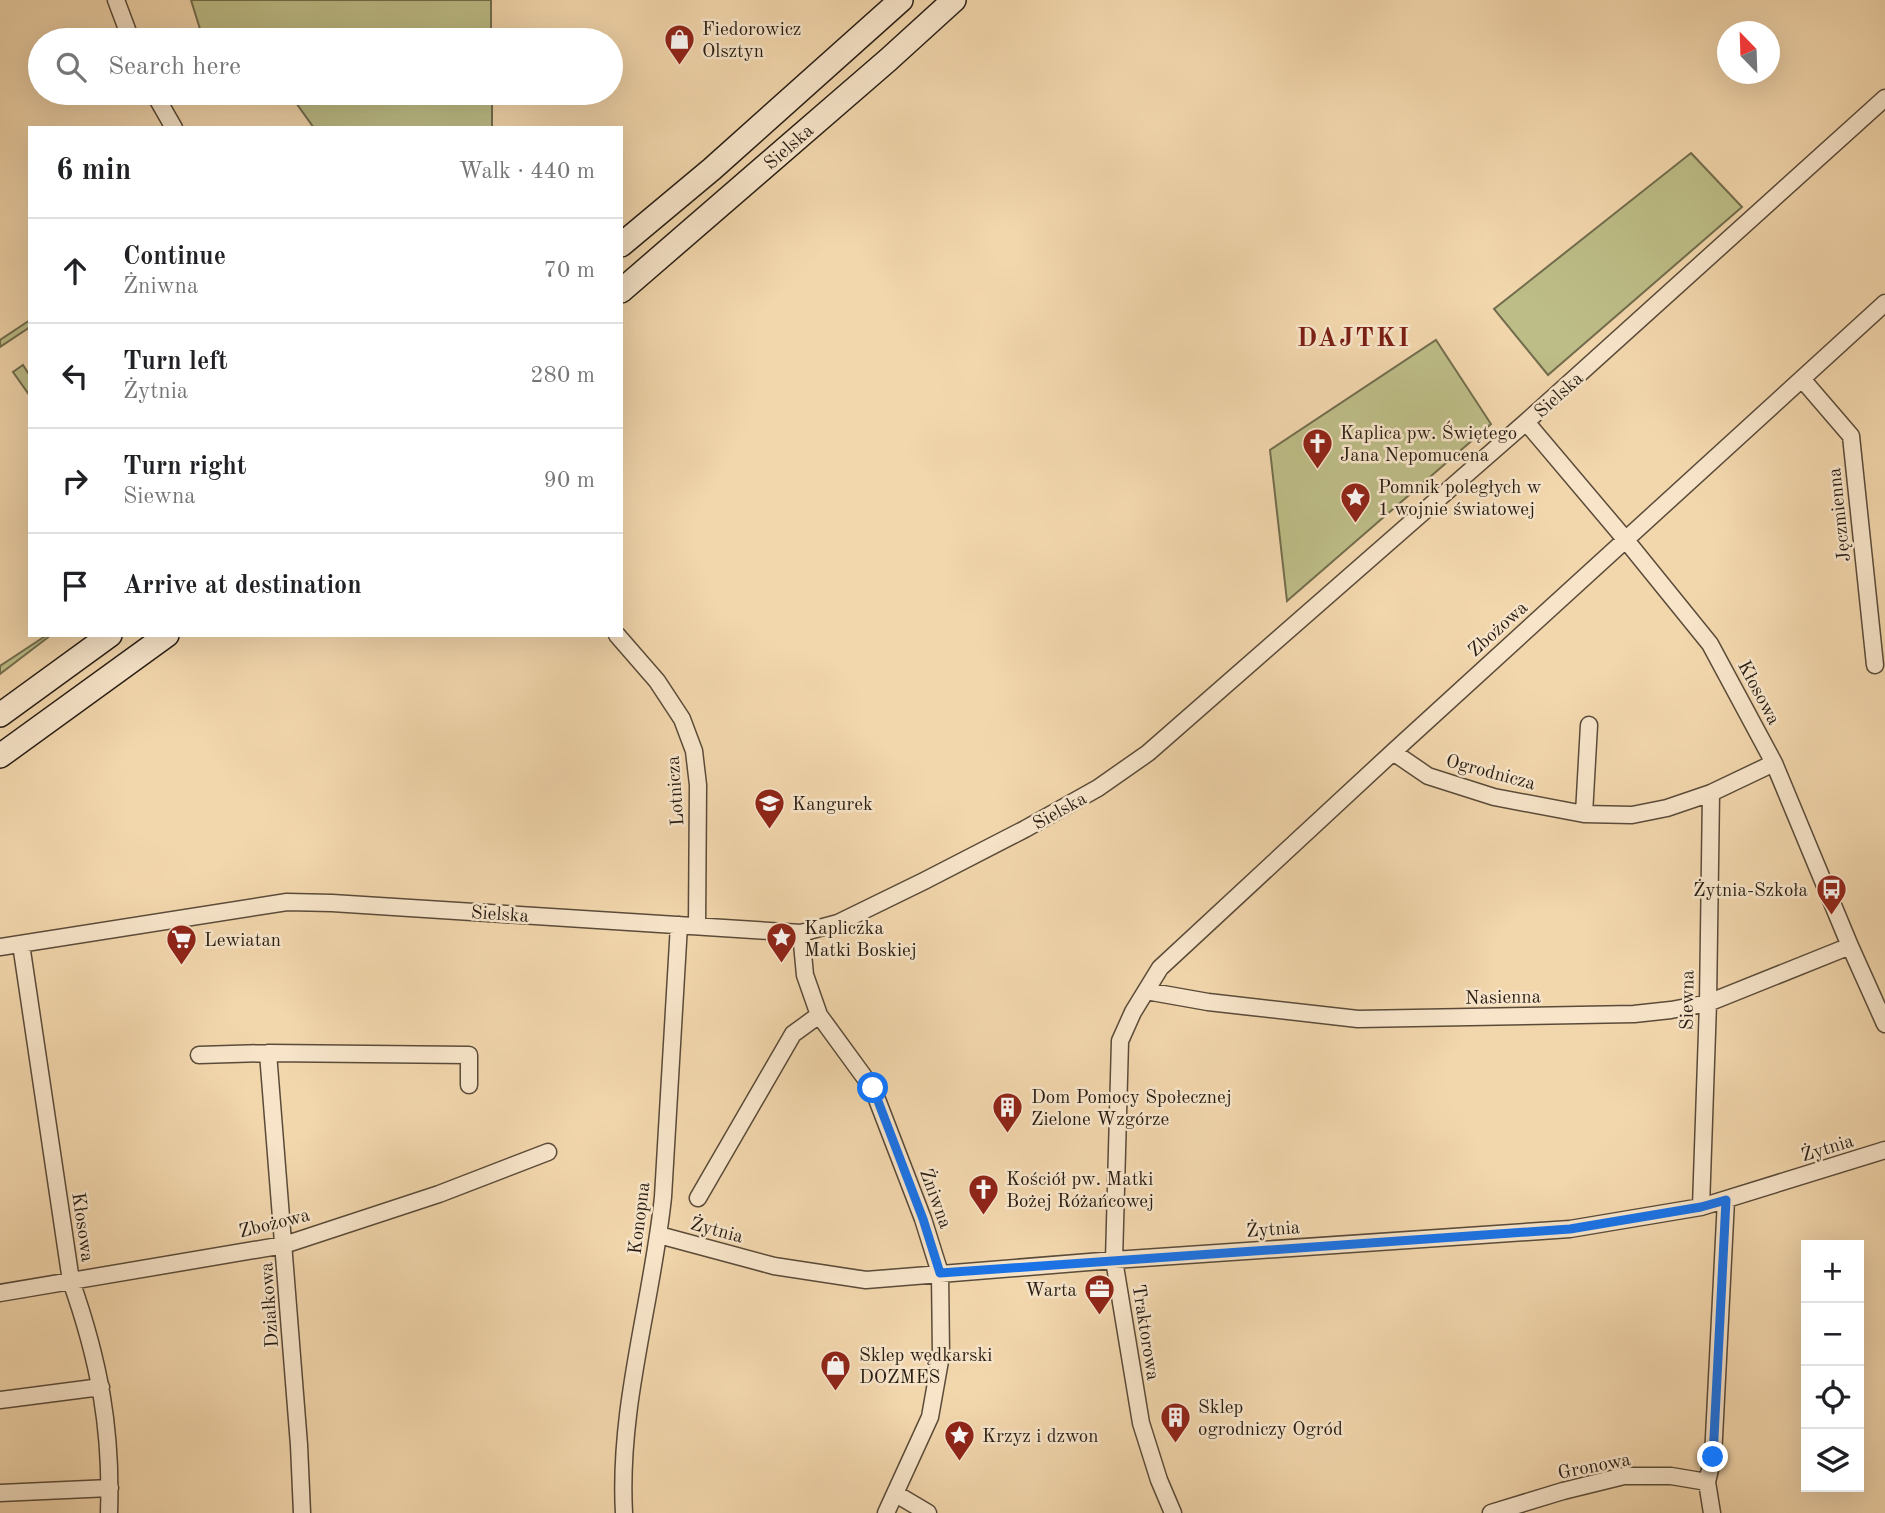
<!DOCTYPE html>
<html lang="en">
<head>
<meta charset="utf-8">
<style>
	body { margin:0; font-family:"Old Standard TT",serif; background:#f2f2f2; color:#202124 }
	.controls { position:absolute; right:21px; bottom:21px; display:grid; overflow:hidden; border-radius:0px; box-shadow:0 7px 28px #0002 }
	.controls button { width:63px; height:63px; display:grid; place-items:center; padding:0; border:0; border-bottom:2px solid #e0e0e0; background:#fff; color:#202124; font:35px sans-serif }
	.compass { position:absolute; left:1717px; top:21px; width:63px; height:63px; border-radius:50%; background:#fff; box-shadow:0 7px 28px #0002; rotate:337deg }
	.stop { position:absolute; width:21px; height:21px; margin:-16px; border:5px solid #1a73e8; border-radius:50%; background:#fff }
	.stop.end { background:#1a73e8; border-color:#fff; box-shadow:0 2px 7px #0008 }
	.list { margin:0; padding:0; list-style:none }
	h2 { display:flex; justify-content:space-between; align-items:center; height:91px; margin:0; padding:0 28px; font-size:30px }
	h2 small { font-size:23px; font-weight:400; color:#757577 }
	.list li { display:grid; grid-template-columns:46px 1fr auto; gap:21px; align-items:center; box-sizing:border-box; height:105px; padding:0 28px; border-top:2px solid #e0e0e0 }
	.list b { display:block; font-size:26px; white-space:nowrap }
	.list p { margin:0; font-size:23px; white-space:nowrap; color:#757577 }
	.list em { font-size:23px; font-style:normal; color:#757577 }
	.icon { flex:none; width:38px; height:38px; fill:none; stroke:currentColor; stroke-width:2; stroke-linecap:round; stroke-linejoin:round }
	.map { position:relative; flex:none; width:1885px; height:1513px; overflow:hidden }
	.search { position:absolute; background:#fff; box-shadow:0 7px 28px #0002; left:28px; top:28px; width:595px; height:77px; display:flex; align-items:center; gap:18px; box-sizing:border-box; padding:0 24px; border-radius:38px; color:#757577; font-size:26px }
	.panel { position:absolute; background:#fff; box-shadow:0 7px 28px #0002; left:28px; top:126px; width:595px; height:511px; border-radius:0px }
	.map>svg:first-child { display:block }
	.green { fill:#bdbd87; stroke:#726d4d; stroke-width:2 }
	.lines { fill:none; stroke-linecap:round; stroke-linejoin:round }
	.street-casing { stroke:#5a4b39; stroke-width:19 }
	.secondary-casing { stroke:#271d13; stroke-width:26 }
	.street { stroke:#f7e4c9; stroke-width:16 }
	.secondary { stroke:#f7e4c9; stroke-width:23 }
	.route { stroke:#1a73e8; stroke-width:9 }
	.labels { text-anchor:middle; stroke-width:5; stroke-linejoin:round; paint-order:stroke }
	.poi-label { font-size:19px; fill:#271d13; stroke:#f7e4c9; text-anchor:start }
	.street-label { font-size:19px; fill:#271d13; stroke:#f7e4c9 }
	.district-label { font-size:26px; font-weight:bold; letter-spacing:2px; fill:#7a1f14; stroke:#f7e4c9 }
</style>
</head>
<body>
<div class="map">
<svg width="1885" height="1513" viewBox="0 0 1885 1513">
	<rect width="100%" height="100%" fill="#f2d6ac"/>
	<filter id="stains"><feTurbulence type="fractalNoise" baseFrequency=".00286" numOctaves="4"/><feColorMatrix values="0 0 0 0 .2 0 0 0 0 .09 0 0 0 0 .02 0 0 0 .5 -.17"/></filter>
	<radialGradient id="worn" r=".72"><stop offset=".6" stop-color="#630" stop-opacity="0"/><stop offset="1" stop-color="#630" stop-opacity=".3"/></radialGradient>
	<path class="green" d="M191 0H491V40H218L200 29Z
		M289 93H492V128H314Z
		M1691 153 1742 207 1548 375 1494 309Z
		M30 320V327L0 347V340Z
		M1436 340 1491 424 1287 601 1270 450Z
		M23 365 30 376V396L13 372Z
		M47 635H51L0 674V666Z"/>
	<g class="lines">
		<defs>
			<path id="street" d="M116 0 131 40
				M154 93 174 128
				M1802 379 1851 436 1875 665
				M1526 422 1625 539 1710 644 1774 763 1850 946 1885 1024
				M617 635 657 681 682 719 694 751 698 785 697 926
				M1393 752 1428 776 1494 797 1584 814 1632 815 1667 808 1711 793 1774 763
				M1584 814 1589 725
				M801 933 805 975 819 1015 873 1089 923 1219 940 1273 941 1355 930 1417 886 1513
				M21 944 71 1281C99 1360 112 1429 109 1513
				M0 947 287 902 332 903 801 933 838 923 924 881 1025 829 1098 788 1148 753 1526 422 1885 98
				M1146 991 1208 1002 1358 1019 1634 1014 1671 1010 1708 1003 1850 946
				M268 1053 299 1445 302 1513
				M199 1055 268 1053 469 1055V1085
				M698 1198 793 1034 819 1015
				M1701 1207 1708 1003 1711 793
				M659 1235 774 1266 866 1280 1114 1260 1570 1229 1701 1207 1885 1150
				M0 1293 284 1245 439 1194 548 1152
				M0 1400 101 1387
				M0 1493 110 1488
				M896 1494 928 1513
				M624 1513C618 1406 652 1303 663 1197L679 925
				M1173 1513 1159 1480 1141 1423 1114 1260 1120 1041 1133 1012 1160 968 1393 752 1885 303
				M1491 1513 1563 1491 1624 1476H1671L1707 1482
				M1712 1513 1707 1482 1713 1457 1726 1200"/>
			<path id="secondary" d="M621 245 712 169 901 0
				M621 291 888 60 954 0
				M0 715 110 635
				M0 756 167 635"/>
		</defs>
		<use href="#street" class="street-casing"/>
		<use href="#secondary" class="secondary-casing"/>
		<use href="#street" class="street"/>
		<use href="#secondary" class="secondary"/>
	</g>
	<g class="lines">
		<path class="route" d="M873 1088 923 1219 940 1273 1570 1229 1701 1207 1726 1200 1713 1457"/>
	</g>
	<defs>
		<symbol id="shop-pin" viewBox="-11 -11 22 30"><path d="M0 17L-7.5 6A9.5 9.5 0 1 1 7.5 6Z" fill="#8f2418" stroke="#f7e4c9"/><path d="M-5-2.5h2.3a2.7 3.5 0 0 1 5.4 0H5L5.5 6h-11ZM-1.5-2.5h3a1.5 2.3 0 0 0-3 0Z" fill="#fff"/></symbol>
		<symbol id="church-pin" viewBox="-11 -11 22 30"><path d="M0 17L-7.5 6A9.5 9.5 0 1 1 7.5 6Z" fill="#8f2418" stroke="#f7e4c9"/><path d="M-1.2-6h2.4v3.5h3.3v2.4h-3.3V6h-2.4V-.1h-3.3v-2.4h3.3Z" fill="#fff"/></symbol>
		<symbol id="sight-pin" viewBox="-11 -11 22 30"><path d="M0 17L-7.5 6A9.5 9.5 0 1 1 7.5 6Z" fill="#8f2418" stroke="#f7e4c9"/><path d="M0-6L1.8-2.2L6-1.7L2.9 1.2L3.7 5.4L0 3.3L-3.7 5.4L-2.9 1.2L-6-1.7L-1.8-2.2Z" fill="#fff"/></symbol>
		<symbol id="school-pin" viewBox="-11 -11 22 30"><path d="M0 17L-7.5 6A9.5 9.5 0 1 1 7.5 6Z" fill="#8f2418" stroke="#f7e4c9"/><path d="M0-5L7-2L0 1L-7-2ZM-4 1L0 2.5L4 1V4Q0 6-4 4Z" fill="#fff"/></symbol>
		<symbol id="bus-pin" viewBox="-11 -11 22 30"><path d="M0 17L-7.5 6A9.5 9.5 0 1 1 7.5 6Z" fill="#8f2418" stroke="#f7e4c9"/><path d="M-5-6H5V4H4V6H2V4H-2V6H-4V4H-5ZM-3.5-4V0h7V-4ZM-3.5 1.2v1.5H-2V1.2ZM2 1.2v1.5H3.5V1.2Z" fill="#fff"/></symbol>
		<symbol id="supermarket-pin" viewBox="-11 -11 22 30"><path d="M0 17L-7.5 6A9.5 9.5 0 1 1 7.5 6Z" fill="#8f2418" stroke="#f7e4c9"/><path d="M-6-5.5h2.5l.6 2H6L4.5 2H-2.5L-4.4-4H-6ZM-1.5 3.2a1.3 1.3 0 1 0 .1 0ZM3 3.2a1.3 1.3 0 1 0 .1 0Z" fill="#fff"/></symbol>
		<symbol id="building-pin" viewBox="-11 -11 22 30"><path d="M0 17L-7.5 6A9.5 9.5 0 1 1 7.5 6Z" fill="#8f2418" stroke="#f7e4c9"/><path d="M-4-6H4V6H1V3H-1V6H-4ZM-2.5-4.3h1.7v1.8h-1.7ZM.8-4.3h1.7v1.8H.8ZM-2.5-1h1.7V.8h-1.7ZM.8-1h1.7V.8H.8Z" fill="#fff"/></symbol>
		<symbol id="office-pin" viewBox="-11 -11 22 30"><path d="M0 17L-7.5 6A9.5 9.5 0 1 1 7.5 6Z" fill="#8f2418" stroke="#f7e4c9"/><path d="M-6-3h4V-5.5h4V-3h4V5H-6ZM-1-4.5V-3h2v-1.5ZM-6 0V1H6V0Z" fill="#fff"/></symbol>
	</defs>
	<g fill-rule="evenodd">
		<use href="#shop-pin" x="662" y="22" width="35" height="47"/>
		<use href="#church-pin" x="1300" y="426" width="35" height="47"/>
		<use href="#sight-pin" x="1338" y="480" width="35" height="47"/>
		<use href="#school-pin" x="752" y="786" width="35" height="47"/>
		<use href="#bus-pin" x="1814" y="872" width="35" height="47"/>
		<use href="#sight-pin" x="764" y="920" width="35" height="47"/>
		<use href="#supermarket-pin" x="164" y="922" width="35" height="47"/>
		<use href="#building-pin" x="990" y="1090" width="35" height="47"/>
		<use href="#church-pin" x="966" y="1172" width="35" height="47"/>
		<use href="#office-pin" x="1082" y="1272" width="35" height="47"/>
		<use href="#shop-pin" x="818" y="1348" width="35" height="47"/>
		<use href="#building-pin" x="1158" y="1400" width="35" height="47"/>
		<use href="#sight-pin" x="942" y="1418" width="35" height="47"/>
	</g>
	<g class="labels">
		<g class="poi-label">
			<text x="702" y="35">Fiedorowicz<tspan x="702" dy="22">Olsztyn</tspan></text>
			<text x="1340" y="439">Kaplica pw. Świętego<tspan x="1340" dy="22">Jana Nepomucena</tspan></text>
			<text x="1378" y="493">Pomnik poległych w<tspan x="1378" dy="22">1 wojnie światowej</tspan></text>
			<text x="792" y="810">Kangurek</text>
			<text x="1808" y="896" text-anchor="end">Żytnia-Szkoła</text>
			<text x="804" y="934">Kapliczka<tspan x="804" dy="22">Matki Boskiej</tspan></text>
			<text x="204" y="946">Lewiatan</text>
			<text x="1031" y="1103">Dom Pomocy Społecznej<tspan x="1031" dy="22">Zielone Wzgórze</tspan></text>
			<text x="1006" y="1185">Kościół pw. Matki<tspan x="1006" dy="22">Bożej Różańcowej</tspan></text>
			<text x="1077" y="1296" text-anchor="end">Warta</text>
			<text x="859" y="1361">Sklep wędkarski<tspan x="859" dy="22">DOZMES</tspan></text>
			<text x="1198" y="1413">Sklep<tspan x="1198" dy="22">ogrodniczy Ogród</tspan></text>
			<text x="982" y="1442">Krzyz i dzwon</text>
		</g>
		<g class="street-label">
			<text transform="translate(788 146) rotate(-41)" y="7">Sielska</text>
			<text transform="translate(1558 394) rotate(-42)" y="7">Sielska</text>
			<text transform="translate(1838 515) rotate(-96)" y="7">Jęczmienna</text>
			<text transform="translate(1497 628) rotate(-42)" y="7">Zbożowa</text>
			<text transform="translate(1760 692) rotate(62)" y="7">Kłosowa</text>
			<text transform="translate(1491 771) rotate(15)" y="7">Ogrodnicza</text>
			<text transform="translate(674 791) rotate(-94)" y="7">Lotnicza</text>
			<text transform="translate(1059 810) rotate(-29)" y="7">Sielska</text>
			<text transform="translate(500 913) rotate(4)" y="7">Sielska</text>
			<text transform="translate(1503 996) rotate(-1)" y="7">Nasienna</text>
			<text transform="translate(1686 1000) rotate(-89)" y="7">Siewna</text>
			<text transform="translate(1827 1147) rotate(-17)" y="7">Żytnia</text>
			<text transform="translate(937 1198) rotate(70)" y="7">Żniwna</text>
			<text transform="translate(638 1218) rotate(-83)" y="7">Konopna</text>
			<text transform="translate(274 1222) rotate(-14)" y="7">Zbożowa</text>
			<text transform="translate(84 1227) rotate(82)" y="7">Kłosowa</text>
			<text transform="translate(1273 1228) rotate(-4)" y="7">Żytnia</text>
			<text transform="translate(717 1229) rotate(15)" y="7">Żytnia</text>
			<text transform="translate(268 1305) rotate(-94)" y="7">Działkowa</text>
			<text transform="translate(1147 1332) rotate(81)" y="7">Traktorowa</text>
			<text transform="translate(1594 1465) rotate(-11)" y="7">Gronowa</text>
		</g>
		<g class="district-label">
			<text x="1354" y="346">DAJTKI</text>
		</g>
	</g>
	<rect width="100%" height="100%" filter="url(#stains)"/>
	<rect width="100%" height="100%" fill="url(#worn)"/>
</svg>
<div class="controls">
<button>+</button>
<button>−</button>
<button><svg class="icon" aria-label="locate" viewBox="0 0 24 24"><circle cx="12" cy="12" r="6"/><path d="M12 2v4M12 18v4M2 12h4M18 12h4"/></svg></button>
<button><svg class="icon" aria-label="layers" viewBox="0 0 24 24"><path d="M12 4l9 5-9 5-9-5zM3 14l9 5 9-5"/></svg></button>
</div>
<svg class="compass" viewBox="-18 -18 36 36"><path d="M0-13l5 13h-10z" fill="#e53935"/><path d="M0 13l5-13h-10z" fill="#757577"/></svg>
<div class="stop" style="left:873px;top:1088px"></div>
<div class="stop end" style="left:1713px;top:1457px"></div>
<div class="search"><svg class="icon" aria-label="search" viewBox="0 0 24 24"><circle cx="10" cy="10" r="6"/><path d="M15 15l6 6"/></svg>Search here</div>
<section class="panel">
<h2>6 min<small>Walk · 440 m</small></h2>
<ul class="list">
<li><svg class="icon" aria-label="ahead" viewBox="0 0 24 24"><path d="M12 20V5M6 11l6-6 6 6"/></svg><div><b>Continue</b><p>Żniwna</p></div><em>70 m</em></li>
<li><svg class="icon" aria-label="left" viewBox="0 0 24 24"><path d="M17 20v-9H6M10 6l-5 5 5 5"/></svg><div><b>Turn left</b><p>Żytnia</p></div><em>280 m</em></li>
<li><svg class="icon" aria-label="right" viewBox="0 0 24 24"><path d="M7 20v-9h11M14 6l5 5-5 5"/></svg><div><b>Turn right</b><p>Siewna</p></div><em>90 m</em></li>
<li><svg class="icon" aria-label="arrive" viewBox="0 0 24 24"><path d="M6 21V4h12l-3 4 3 4H6"/></svg><div><b>Arrive at destination</b></div></li>
</ul>
</section>
</div>
</body>
</html>
